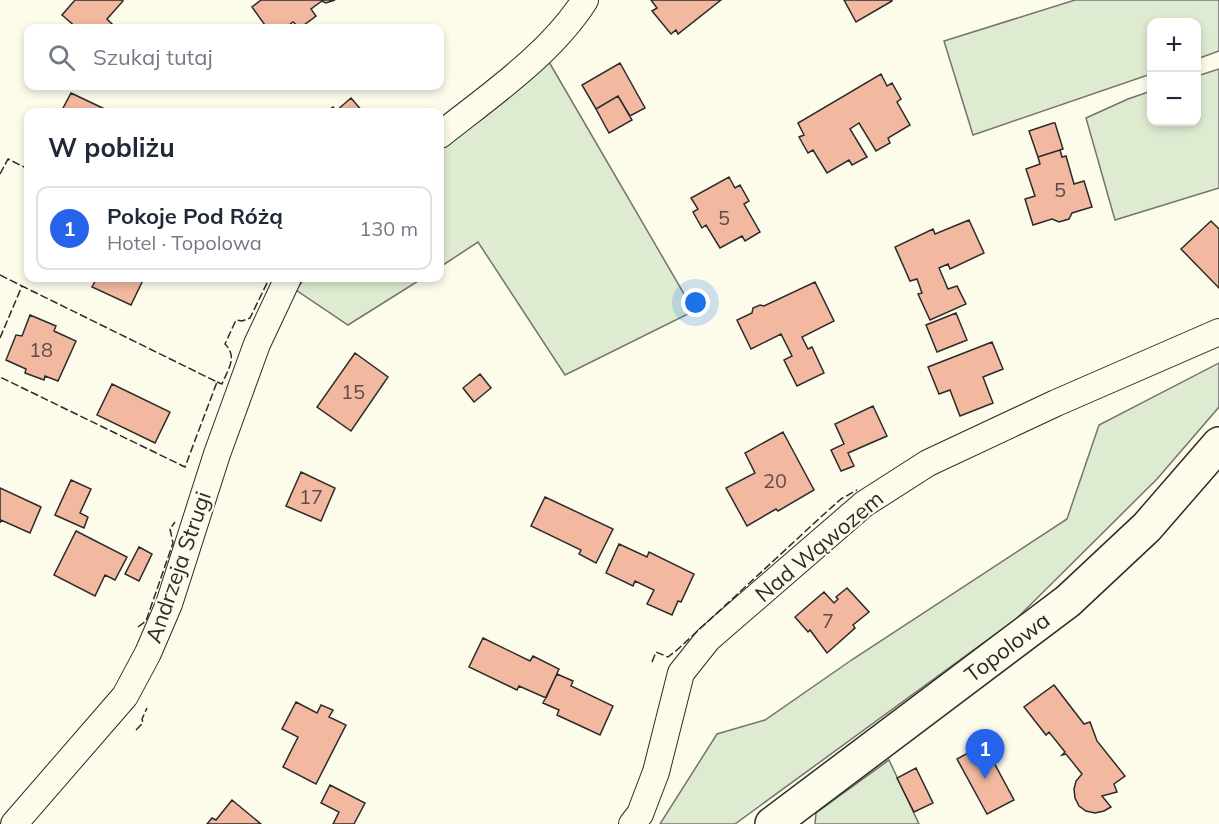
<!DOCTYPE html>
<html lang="pl">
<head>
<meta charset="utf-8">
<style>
	body { margin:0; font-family:Mulish,sans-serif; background:#f6f6f7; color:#1f2937 }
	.controls { position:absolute; right:18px; top:18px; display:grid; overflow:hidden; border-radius:12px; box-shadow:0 3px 9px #0003 }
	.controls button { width:54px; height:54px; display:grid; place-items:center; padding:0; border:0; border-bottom:2px solid #e0e1e3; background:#fff; color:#1f2937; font:30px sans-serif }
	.you { position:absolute; left:696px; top:303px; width:21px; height:21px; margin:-15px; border:4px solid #fff; border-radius:50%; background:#1a73e8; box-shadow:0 0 0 9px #1a73e833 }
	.badge { display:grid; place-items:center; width:39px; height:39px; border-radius:50%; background:#2563eb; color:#fff; font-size:20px; font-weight:700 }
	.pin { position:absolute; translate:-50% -50px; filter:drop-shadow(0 2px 3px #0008) }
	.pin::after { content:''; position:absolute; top:32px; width:21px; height:18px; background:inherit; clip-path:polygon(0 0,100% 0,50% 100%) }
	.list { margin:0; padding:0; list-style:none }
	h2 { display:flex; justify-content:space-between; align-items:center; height:78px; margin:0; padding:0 24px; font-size:26px }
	h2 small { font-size:20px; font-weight:400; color:#747a83 }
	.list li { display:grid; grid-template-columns:39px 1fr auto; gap:18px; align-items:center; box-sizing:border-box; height:84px; margin:0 12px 12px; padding:0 12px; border:2px solid #e0e1e3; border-radius:12px }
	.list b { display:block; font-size:22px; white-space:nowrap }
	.list p { margin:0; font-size:20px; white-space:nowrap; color:#747a83 }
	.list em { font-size:20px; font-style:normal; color:#747a83 }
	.icon { flex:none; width:33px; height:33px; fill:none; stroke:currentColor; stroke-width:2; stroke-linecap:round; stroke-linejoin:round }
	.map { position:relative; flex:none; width:1219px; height:824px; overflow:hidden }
	.search { position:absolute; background:#fff; box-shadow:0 3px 9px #0003; left:24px; top:24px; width:420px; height:66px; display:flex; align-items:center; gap:15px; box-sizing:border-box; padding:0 21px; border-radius:12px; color:#747a83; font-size:22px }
	.panel { position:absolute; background:#fff; box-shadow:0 3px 9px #0003; left:24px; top:108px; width:420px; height:174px; border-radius:12px }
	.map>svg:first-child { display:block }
	.green { fill:#deebd1; stroke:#74746e; stroke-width:1.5 }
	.building { fill:#f2b8a0; stroke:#2b2b2b; stroke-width:1.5 }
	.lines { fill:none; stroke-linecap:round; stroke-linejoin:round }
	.street-casing { stroke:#2b2b2b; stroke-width:28 }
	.secondary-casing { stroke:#2b2b2b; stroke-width:36 }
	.street { stroke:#fdfbea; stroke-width:26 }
	.secondary { stroke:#fdfbea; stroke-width:33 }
	.fence { stroke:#2b2b2b; stroke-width:1.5; stroke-dasharray:8 3; stroke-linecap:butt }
	.labels { text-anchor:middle; stroke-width:4.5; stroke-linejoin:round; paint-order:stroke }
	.number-label { font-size:20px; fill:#5d4e48 }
	.street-label { font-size:22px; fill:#2b2b2b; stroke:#fdfbea }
</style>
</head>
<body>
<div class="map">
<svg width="1219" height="824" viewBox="0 0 1219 824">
	<rect width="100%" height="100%" fill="#fdfbea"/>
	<path class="green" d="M1075 0H1219V51L1197 59 1196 22H1152L1151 74 973 135 944 41Z
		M549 62 694 311 565 375 478 242 440 267V149Z
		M1219 69V188L1115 220 1086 118 1128 99 1151 91 1152 122H1196L1197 76Z
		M305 278H423L348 325 296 290Z
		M1219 363V407L1157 479 1016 619 735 824H660L717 734 765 720 853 659 1067 519 1099 425Z
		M889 760 919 824H815L816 813Z"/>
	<path class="building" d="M75 0H121L123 1 107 19 112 24 107 28H77L62 15Z
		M261 0H335L326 3 322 1 311 9 316 16 300 28 293 22 285 28H267L252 7Z
		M651 0H721L678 34 676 30 671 34 652 11 657 8Z
		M844 0H892V1L856 22Z
		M620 63 645 108 630 116 618 96 596 109 582 85Z
		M881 74 887 86 892 83 901 99 897 102 910 125 888 138 890 143 876 151 859 123 850 129 867 157 852 165 849 160 827 173 813 150 808 153 799 137 804 135 798 123Z
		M71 93 111 112H61Z
		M618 96 632 120 609 133 596 109Z
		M351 98 363 112H326L333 107 336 111Z
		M1053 123H1055L1063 149 1038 157 1029 131Z
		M1060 150 1062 157 1066 156 1074 184 1084 181 1092 207 1072 213 1069 219 1059 222 1052 219 1033 225 1025 199 1035 196 1026 169 1040 164 1038 157Z
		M729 177 735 188 740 185 749 201 744 204 760 232 745 241 742 236 720 248 706 225 702 228 693 212 698 209 691 198Z
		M969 220 984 253 950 269 948 264 939 268 948 289 957 286 966 304 930 320 918 294 922 293 917 279 910 281 895 247 933 229 935 234Z
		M1211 221 1219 229V288L1181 249Z
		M97 278H144L131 305 92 287Z
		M815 282 834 321 802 337 808 349 812 347 824 373 797 386 784 360 792 356 781 334 751 349 737 320 752 313 753 308 760 305 764 306Z
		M956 313 967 340 937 352 926 325Z
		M30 315 56 326 54 331 76 341 58 381 45 376 44 380 25 373 26 369 6 360 16 335 22 336Z
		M992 342 1003 369 983 377 993 403 960 416 950 390 939 394 928 367Z
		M355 353 388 377 351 431 317 407Z
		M480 374 491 388 474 402 463 388Z
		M112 384 170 412 155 443 97 415Z
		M873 406 887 436 848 453 854 466 841 471 831 450 844 444 835 424Z
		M783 432 814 490 778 511 776 509 747 526 726 488 755 473 745 453Z
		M301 472 335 488 321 521 286 506Z
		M71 480 91 489 80 513 88 517 84 528 55 515Z
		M0 488 41 507 30 533 1 520 0 523Z
		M545 497 613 529 596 563 579 554 581 550 531 526Z
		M76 531 127 557 115 580 105 575 95 596 54 575Z
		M619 544 647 557 649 552 694 574 681 602 678 601 672 615 647 604 654 590 635 581 633 586 606 573Z
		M139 547 152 554 139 581 125 574Z
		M847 588 869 612 853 625 855 628 827 653 810 630 808 632 795 617 824 592 834 603 838 599 836 597Z
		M483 638 530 661 533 656 559 669 546 698 519 686 517 690 469 667Z
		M557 674 573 681 571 686 613 706 600 735 557 715 559 710 543 703Z
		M1054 685 1084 724 1090 722 1097 741 1125 776 1114 784 1117 792 1102 796 1111 807 1104 811 1095 813 1086 811 1079 806 1075 798 1074 789 1076 781 1082 774 1066 754 1062 755 1065 752 1049 732 1046 735 1024 707Z
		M296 702 317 713 321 705 333 710 329 717 346 725 316 784 283 767 298 737 282 729Z
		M984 744 1014 800 987 814 957 759Z
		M916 768 933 803 914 812 897 778Z
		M330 785 365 803 354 824H333L339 812 321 803Z
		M232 800 261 824H207L212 818 216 820Z"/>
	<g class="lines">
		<defs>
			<path id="street" d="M440 135C489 96 551 54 585 0
				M14 824 125 696 148 653 169 604 217 454 257 344 288 278
				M632 824 640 814 656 772 681 673 708 639 864 504 928 463 1056 403 1219 332"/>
			<path id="secondary" d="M772 824 1068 601 1147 527 1219 444"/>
		</defs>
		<use href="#street" class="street-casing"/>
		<use href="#secondary" class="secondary-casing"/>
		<use href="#street" class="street"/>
		<use href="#secondary" class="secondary"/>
		<path class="fence" d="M0 174 8 159 28 169
			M0 275 22 286
			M0 338 22 286 217 382 185 467 0 377
			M217 382 222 384C228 369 238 357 225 344L236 320 242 321 250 318 268 281 261 278
			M138 627 146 621 173 543 170 529 175 522
			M652 662 656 652 668 657 677 650 823 515 841 499 857 490
			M136 730 143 723 142 719 147 708"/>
	</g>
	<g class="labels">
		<g class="number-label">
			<text x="1060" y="197">5</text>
			<text x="724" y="225">5</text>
			<text x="41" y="357">18</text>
			<text x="353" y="399">15</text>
			<text x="775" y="488">20</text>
			<text x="311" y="504">17</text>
			<text x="828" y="628">7</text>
		</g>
		<g class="street-label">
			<text transform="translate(819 546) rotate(-40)" y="8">Nad Wąwozem</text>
			<text transform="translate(178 567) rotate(-71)" y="8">Andrzeja Strugi</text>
			<text transform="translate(1007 647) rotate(-37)" y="8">Topolowa</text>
		</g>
	</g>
</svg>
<div class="controls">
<button>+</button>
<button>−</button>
</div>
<div class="you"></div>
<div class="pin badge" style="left:985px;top:779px">1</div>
<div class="search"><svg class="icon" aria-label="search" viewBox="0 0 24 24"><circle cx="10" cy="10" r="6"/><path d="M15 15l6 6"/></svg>Szukaj tutaj</div>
<section class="panel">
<h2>W pobliżu<small></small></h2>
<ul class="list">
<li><span class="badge">1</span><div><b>Pokoje Pod Różą</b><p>Hotel · Topolowa</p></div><em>130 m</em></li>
</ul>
</section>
</div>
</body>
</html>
